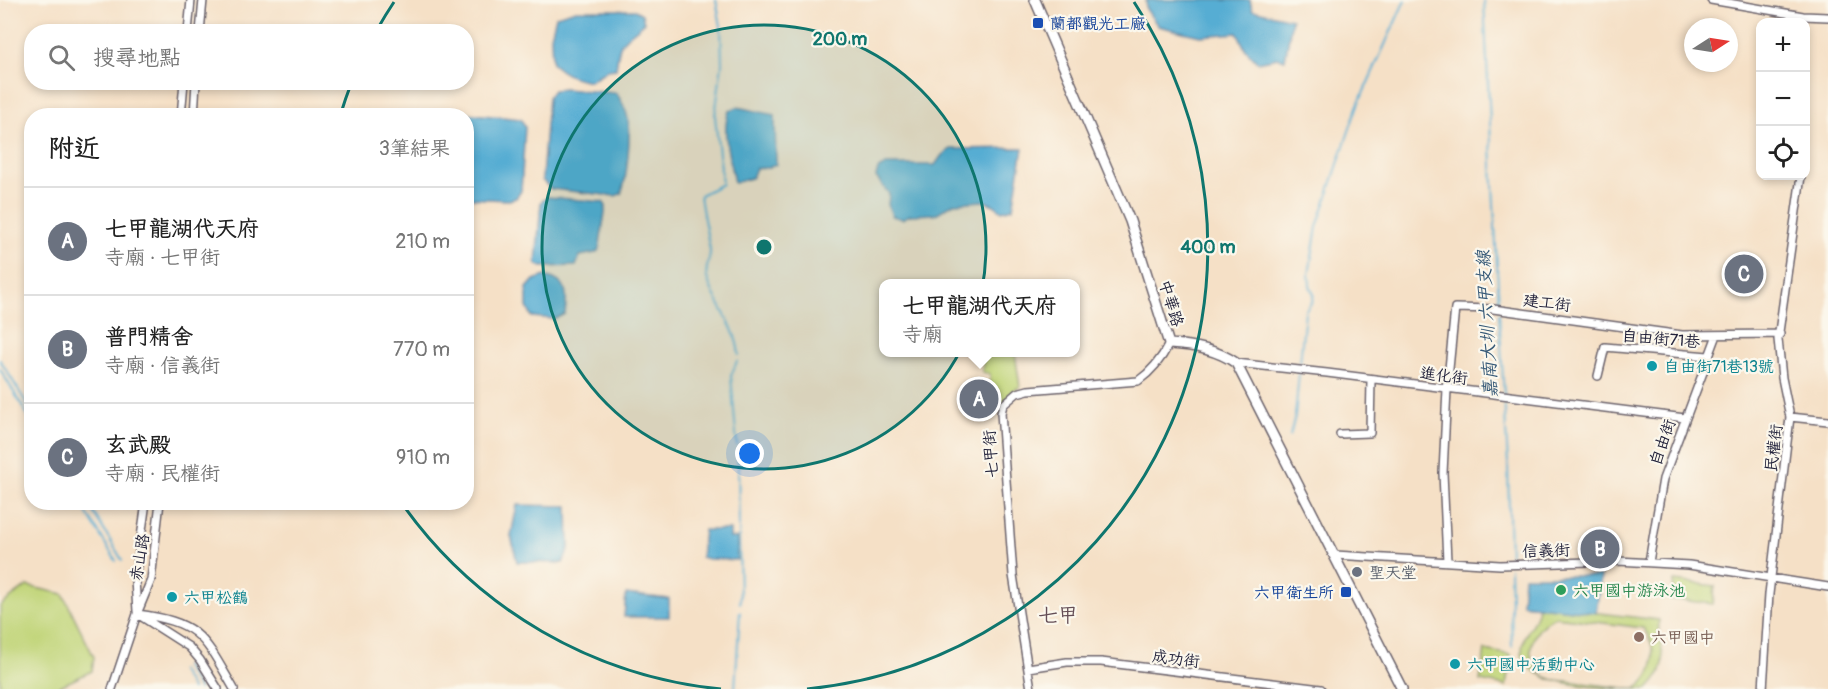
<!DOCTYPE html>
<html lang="zh-TW">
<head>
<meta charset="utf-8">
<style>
	body { margin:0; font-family:Pangolin,"LXGW WenKai TC",sans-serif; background:#f2f2f2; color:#222 }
	.controls { position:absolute; right:18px; top:18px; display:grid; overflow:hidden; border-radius:12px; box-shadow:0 3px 9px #0003 }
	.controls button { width:54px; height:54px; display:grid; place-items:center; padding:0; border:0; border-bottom:2px solid #e0e0e0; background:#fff; color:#222; font:30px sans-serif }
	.compass { position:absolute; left:1684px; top:18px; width:54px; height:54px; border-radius:50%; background:#fff; box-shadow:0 3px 9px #0003; rotate:78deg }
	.you { position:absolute; left:750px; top:454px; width:21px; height:21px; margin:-15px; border:4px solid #fff; border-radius:50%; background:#1a73e8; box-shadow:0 0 0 9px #1a73e833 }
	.badge { display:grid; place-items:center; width:39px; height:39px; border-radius:50%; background:#111827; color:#fff; font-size:20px; font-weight:700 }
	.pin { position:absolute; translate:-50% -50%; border:3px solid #fff; box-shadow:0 2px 6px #0006 }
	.popup { position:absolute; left:879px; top:279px; width:201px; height:78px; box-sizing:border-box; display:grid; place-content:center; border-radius:12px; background:#fff; filter:drop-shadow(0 2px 4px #0005); font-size:20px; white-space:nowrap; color:#767676 }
	.popup b { font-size:22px; color:#222 }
	.popup::after { content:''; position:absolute; left:50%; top:100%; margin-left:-12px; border:12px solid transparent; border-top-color:#fff }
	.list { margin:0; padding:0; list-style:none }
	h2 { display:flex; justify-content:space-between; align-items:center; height:78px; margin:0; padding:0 24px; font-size:26px }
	h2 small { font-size:20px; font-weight:400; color:#767676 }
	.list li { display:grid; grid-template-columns:39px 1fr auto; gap:18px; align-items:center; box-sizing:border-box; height:108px; padding:0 24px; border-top:2px solid #e0e0e0 }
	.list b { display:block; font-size:22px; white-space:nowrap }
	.list p { margin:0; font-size:20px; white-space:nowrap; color:#767676 }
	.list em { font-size:20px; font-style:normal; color:#767676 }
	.icon { flex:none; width:33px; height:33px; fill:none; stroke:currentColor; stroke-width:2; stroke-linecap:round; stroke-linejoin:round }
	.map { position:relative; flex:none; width:1828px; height:689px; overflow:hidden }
	.search { position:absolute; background:#fff; box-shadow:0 3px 9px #0003; left:24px; top:24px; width:450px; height:66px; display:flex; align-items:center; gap:15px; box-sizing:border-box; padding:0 21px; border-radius:24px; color:#767676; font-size:22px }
	.panel { position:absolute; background:#fff; box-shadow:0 3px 9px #0003; left:24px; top:108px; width:450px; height:402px; border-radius:24px }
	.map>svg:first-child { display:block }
	.green { fill:#c0d477; stroke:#717b59; stroke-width:1.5; fill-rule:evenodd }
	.water { fill:#56add3; stroke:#3c6887; stroke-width:1.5 }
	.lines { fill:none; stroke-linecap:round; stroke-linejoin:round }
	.stream { stroke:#56add3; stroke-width:2 }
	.minor-casing { stroke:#6c646c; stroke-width:10 }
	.tertiary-casing { stroke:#6c646c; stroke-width:12 }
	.minor { stroke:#fff; stroke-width:7 }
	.tertiary { stroke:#fff; stroke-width:9 }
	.ring { fill:none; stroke:#0f766e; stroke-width:3 }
	.transit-dot { fill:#1a4fb4; stroke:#fbf7ec; stroke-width:2 }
	.culture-dot { fill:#0f9aa8; stroke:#fbf7ec; stroke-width:2 }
	.worship-dot { fill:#6b7280; stroke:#fbf7ec; stroke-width:2 }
	.leisure-dot { fill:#2e9e5b; stroke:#fbf7ec; stroke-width:2 }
	.education-dot { fill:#8d6e63; stroke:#fbf7ec; stroke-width:2 }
	.labels { text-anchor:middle; stroke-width:4.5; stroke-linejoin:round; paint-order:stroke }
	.transit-label { font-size:16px; fill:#164399; stroke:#fbf7ec; text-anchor:start }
	.street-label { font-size:16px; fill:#22223b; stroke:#fbf7ec }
	.culture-label { font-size:16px; fill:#0d838f; stroke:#fbf7ec; text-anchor:start }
	.worship-label { font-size:16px; fill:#5b616d; stroke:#fbf7ec; text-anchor:start }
	.leisure-label { font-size:16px; fill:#27864d; stroke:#fbf7ec; text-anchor:start }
	.education-label { font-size:16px; fill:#785e54; stroke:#fbf7ec; text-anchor:start }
	.water-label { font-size:18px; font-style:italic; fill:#375a78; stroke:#fbf7ec }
	.quarter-label { font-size:20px; fill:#644e56; stroke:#fbf7ec }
	.centre { fill:#0f766e; stroke:#fbf7ec; stroke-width:3 }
	.ring-label { font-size:18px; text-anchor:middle; font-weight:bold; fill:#0f766e; stroke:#fbf7ec; stroke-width:4.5; stroke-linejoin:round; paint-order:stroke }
</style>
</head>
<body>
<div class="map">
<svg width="1828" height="689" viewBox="0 0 1828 689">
	<rect width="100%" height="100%" fill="#fbf7ec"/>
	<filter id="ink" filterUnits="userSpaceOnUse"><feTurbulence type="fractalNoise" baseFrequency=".0167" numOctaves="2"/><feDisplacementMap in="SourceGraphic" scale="12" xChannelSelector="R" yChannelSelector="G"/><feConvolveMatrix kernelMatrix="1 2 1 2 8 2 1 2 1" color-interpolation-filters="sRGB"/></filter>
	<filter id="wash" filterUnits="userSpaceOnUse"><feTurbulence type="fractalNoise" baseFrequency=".008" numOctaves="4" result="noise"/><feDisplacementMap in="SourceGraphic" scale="24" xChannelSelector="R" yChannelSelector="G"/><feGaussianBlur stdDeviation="1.35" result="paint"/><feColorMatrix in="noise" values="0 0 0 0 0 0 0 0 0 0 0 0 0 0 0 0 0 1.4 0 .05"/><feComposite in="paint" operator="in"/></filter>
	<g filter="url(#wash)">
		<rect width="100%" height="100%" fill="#f5e0c6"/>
		<path class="green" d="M984 353H1015L1020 387 1012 391 1003 405H995L990 384V374L982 372Z
			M1674 581 1715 586 1713 604 1672 599Z
			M27 586 63 594 94 657 92 671 54 689H0V606Z
			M1538 606 1659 620C1655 651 1677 660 1648 689 1616 689 1526 689 1522 653 1521 632 1537 625 1538 606ZM1555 617 1643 628C1658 648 1658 677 1634 689L1548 679C1520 663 1529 629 1555 617Z
			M1485 650 1511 655 1506 686 1480 681Z"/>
		<path class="water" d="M1146 0H1250L1252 10 1292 19 1285 60 1278 58 1257 62 1246 50 1237 33 1200 36 1158 26 1146 9Z
			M576 10H635L642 14 644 23C621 43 620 36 616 69L607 70 590 81C574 78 564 75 552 63L551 36 556 16Z
			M564 89 616 93C622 101 626 109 628 119 631 134 627 180 621 194L615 196 551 189 542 180 548 97 553 90Z
			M737 107 775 115 776 164 769 168H756L752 178 734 183C730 160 721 132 729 111Z
			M464 113 521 119 525 127 521 191 516 198 509 200 467 198 466 116 459 115Z
			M1023 148 1013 208 1002 211 994 205 984 201 954 203 936 214 910 215 902 219 892 216 888 205 889 194 876 177 878 169 886 165H935L942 155 951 149Z
			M548 197 603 202 606 206 599 250 595 253 580 256 576 266 542 267 536 264 541 202Z
			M545 276C568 282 568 292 565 314L555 319 532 317 527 307V288L534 280Z
			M517 505 568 506 569 549 563 563 517 562 511 536Z
			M704 530H730V538H737V560L708 559 701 557Z
			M1524 576H1601L1596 613 1522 604Z
			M626 594 669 599V617H624Z"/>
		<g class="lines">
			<path class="stream" d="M716 0 721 26 722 64 715 116 722 184 700 195C702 213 707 232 710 250 711 259 704 268 707 278 716 305 736 325 739 355
				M1484 0 1499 307
				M1499 313 1508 463 1510 562
				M0 360 32 412
				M737 361 731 376 737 445
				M0 369 32 422
				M1290 436 1295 416 1305 311 1312 302 1314 294 1310 286 1309 274 1317 227 1357 107 1405 0
				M738 451 740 603
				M80 502 116 561
				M87 502 122 560
				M1510 568 1512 646
				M185 666 199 689
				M180 670 192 689
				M735 689 740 612"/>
		</g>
	</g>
	<g filter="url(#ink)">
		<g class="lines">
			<defs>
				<path id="minor" d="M1711 0 1803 16 1828 17
					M188 32 191 0
					M200 32 203 0
					M181 116 184 82
					M194 116 196 82
					M1236 363 1327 373 1685 418
					M1598 376 1605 347 1708 356
					M1790 417 1828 421
					M1340 434 1370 433 1371 379
					M1335 555 1500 565 1618 561 1689 565 1828 587
					M1447 561 1443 473 1447 389 1455 308 1493 309 1682 335 1780 334
					M1649 562 1663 479 1717 335
					M137 611 135 580 146 502
					M137 614C200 622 204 637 234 689
					M139 615 189 647 200 660 218 689
					M1028 668 1067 662H1101L1321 689
					M112 689 137 614 151 580 160 502
					M1031 689 1013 575 1001 413 1003 405 1017 393 1028 390 1138 381C1151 372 1162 358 1169 344
					M1763 689 1769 594 1790 417 1782 378 1778 339 1801 176"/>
				<path id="tertiary" d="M1035 0 1130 221 1169 344C1193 345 1216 349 1236 363L1402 689"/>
			</defs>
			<use href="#minor" class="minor-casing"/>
			<use href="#tertiary" class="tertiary-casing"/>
			<use href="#minor" class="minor"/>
			<use href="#tertiary" class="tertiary"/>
		</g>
	</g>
	<circle cx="764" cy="247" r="222" fill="#0f766e" fill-opacity=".12"/>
	<g class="ring">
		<circle cx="764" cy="247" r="222"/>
		<path d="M721 689A444 444 0 0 1 403 505M341 113A444 444 0 0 1 351 84M378 28A444 444 0 0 1 394 2M1134 2A444 444 0 0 1 807 689"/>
	</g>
	<g class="transit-dot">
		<rect x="1032" y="17" width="12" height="12" rx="3"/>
		<rect x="1340" y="586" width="12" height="12" rx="3"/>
	</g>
	<g class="culture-dot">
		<circle cx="1652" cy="366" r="6"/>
		<circle cx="172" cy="597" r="6"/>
		<circle cx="1455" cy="664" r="6"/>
	</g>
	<circle class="worship-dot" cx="1357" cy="572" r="6"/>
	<circle class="leisure-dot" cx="1561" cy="590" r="6"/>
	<circle class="education-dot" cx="1639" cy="637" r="6"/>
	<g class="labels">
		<g class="transit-label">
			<text x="1050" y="29">蘭都觀光工廠</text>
			<text x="1334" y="598" text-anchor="end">六甲衛生所</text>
		</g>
		<g class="street-label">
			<text transform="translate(1547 302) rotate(7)" y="6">建工街</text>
			<text transform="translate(1172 303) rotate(73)" y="6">中華路</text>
			<text transform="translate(1661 338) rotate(5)" y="6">自由街71巷</text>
			<text transform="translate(1444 375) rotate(7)" y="6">進化街</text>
			<text transform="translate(1662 442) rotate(-71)" y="6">自由街</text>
			<text transform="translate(1773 448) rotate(-83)" y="6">民權街</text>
			<text transform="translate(990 454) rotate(-94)" y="6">七甲街</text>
			<text transform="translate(1546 550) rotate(-2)" y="6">信義街</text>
			<text transform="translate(139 557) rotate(-80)" y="6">赤山路</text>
			<text transform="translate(1176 658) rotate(7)" y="6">成功街</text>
		</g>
		<g class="culture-label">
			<text x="1664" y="372">自由街71巷13號</text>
			<text x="184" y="603">六甲松鶴</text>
			<text x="1467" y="670">六甲國中活動中心</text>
		</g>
		<g class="worship-label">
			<text x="1369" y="578">聖天堂</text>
		</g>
		<g class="leisure-label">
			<text x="1573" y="596">六甲國中游泳池</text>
		</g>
		<g class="education-label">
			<text x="1651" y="643">六甲國中</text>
		</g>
		<g class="water-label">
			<text transform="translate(1487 324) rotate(-93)" y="6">嘉南大圳 六甲支線</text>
		</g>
		<g class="quarter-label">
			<text x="1058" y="622">七甲</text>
		</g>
	</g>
	<circle cx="764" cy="247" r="9" class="centre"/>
	<g class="ring-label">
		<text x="840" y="45">200 m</text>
		<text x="1208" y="253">400 m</text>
	</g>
</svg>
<div class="controls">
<button>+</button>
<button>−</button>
<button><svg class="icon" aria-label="locate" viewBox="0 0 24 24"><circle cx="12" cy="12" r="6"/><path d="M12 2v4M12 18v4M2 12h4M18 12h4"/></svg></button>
</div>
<svg class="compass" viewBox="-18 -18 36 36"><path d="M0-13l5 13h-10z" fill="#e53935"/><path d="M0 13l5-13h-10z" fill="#767676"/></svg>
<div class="you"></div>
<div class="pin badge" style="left:979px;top:399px;background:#6b7280">A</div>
<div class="popup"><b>七甲龍湖代天府</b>寺廟</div>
<div class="pin badge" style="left:1600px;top:549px;background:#6b7280">B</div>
<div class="pin badge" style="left:1744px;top:274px;background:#6b7280">C</div>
<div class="search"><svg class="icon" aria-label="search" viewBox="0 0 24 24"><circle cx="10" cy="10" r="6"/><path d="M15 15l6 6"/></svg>搜尋地點</div>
<section class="panel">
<h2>附近<small>3筆結果</small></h2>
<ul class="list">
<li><span class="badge" style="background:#6b7280">A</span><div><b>七甲龍湖代天府</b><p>寺廟 · 七甲街</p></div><em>210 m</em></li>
<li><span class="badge" style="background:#6b7280">B</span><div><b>普門精舍</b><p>寺廟 · 信義街</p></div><em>770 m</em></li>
<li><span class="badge" style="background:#6b7280">C</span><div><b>玄武殿</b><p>寺廟 · 民權街</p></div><em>910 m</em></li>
</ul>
</section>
</div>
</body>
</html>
